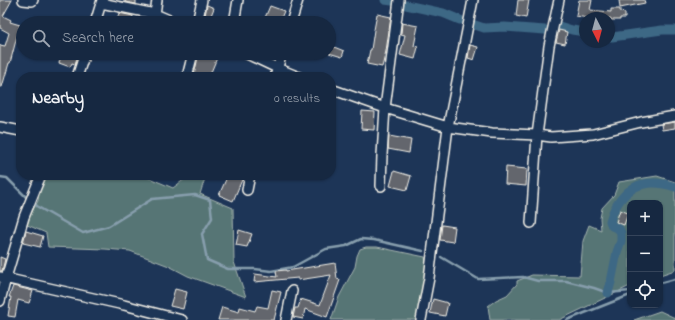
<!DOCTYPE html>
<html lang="en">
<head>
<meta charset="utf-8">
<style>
	body { margin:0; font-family:"Indie Flower",sans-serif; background:#23344c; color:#f1f3f6 }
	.controls { position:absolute; right:12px; bottom:12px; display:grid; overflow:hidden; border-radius:8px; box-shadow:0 1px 3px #0004 }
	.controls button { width:36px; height:36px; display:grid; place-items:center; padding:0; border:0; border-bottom:1px solid #35445a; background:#162841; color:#f1f3f6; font:20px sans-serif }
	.compass { position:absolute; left:579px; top:12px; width:36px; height:36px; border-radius:50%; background:#162841; box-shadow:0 1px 3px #0004; rotate:174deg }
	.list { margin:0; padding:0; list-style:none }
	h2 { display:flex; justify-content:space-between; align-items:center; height:52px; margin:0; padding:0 16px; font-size:17px }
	h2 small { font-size:13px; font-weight:400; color:#9ea6b1 }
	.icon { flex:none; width:22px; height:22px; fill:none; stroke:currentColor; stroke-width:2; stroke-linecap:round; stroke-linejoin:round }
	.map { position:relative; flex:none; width:675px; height:320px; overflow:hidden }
	.search { position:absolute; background:#162841; box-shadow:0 1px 3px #0004; left:16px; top:16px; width:320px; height:44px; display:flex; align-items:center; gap:10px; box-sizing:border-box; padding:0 14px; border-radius:22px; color:#9ea6b1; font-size:15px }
	.panel { position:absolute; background:#162841; box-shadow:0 1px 3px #0004; left:16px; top:72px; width:320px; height:108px; border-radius:16px }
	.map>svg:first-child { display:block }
	.green { fill:#567574; stroke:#a5b3ae }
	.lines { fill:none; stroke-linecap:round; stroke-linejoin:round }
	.stream { stroke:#879ead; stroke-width:2.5 }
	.canal { stroke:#3e6785; stroke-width:9 }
	.building { fill:#63666d; stroke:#f4f1e8 }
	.minor-casing { stroke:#f4f1e8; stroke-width:12 }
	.minor { stroke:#1d3557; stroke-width:9 }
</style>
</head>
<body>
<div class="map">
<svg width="675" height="320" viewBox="0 0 675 320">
	<rect width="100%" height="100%" fill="#1d3557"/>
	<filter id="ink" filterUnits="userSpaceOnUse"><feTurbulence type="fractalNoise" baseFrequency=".025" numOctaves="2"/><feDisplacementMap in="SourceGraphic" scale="8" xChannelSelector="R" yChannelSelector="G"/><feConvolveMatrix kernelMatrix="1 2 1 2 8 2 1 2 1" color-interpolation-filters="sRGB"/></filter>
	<g filter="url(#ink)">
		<path class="green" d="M47 175H142L173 188 190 175H206L200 194 233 208 234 262 246 297 188 276 169 266 130 251 105 249 48 247 46 233 25 224 38 201 40 186Z
			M657 176 675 182V270L660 275V203H630V286L559 320H490L488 306 496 300 507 295 517 284V281L532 275 580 276 583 241 589 225 601 230 600 218 602 208 614 195 619 182Z
			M366 247H377L425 257 427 268 417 320H331L339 297 355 267 357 256 360 249Z
			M660 311 675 318V320H634Z"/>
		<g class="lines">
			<path class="stream" d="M0 177 7 178 27 198
				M34 203 38 207 83 233 109 226 152 199 195 195 210 200 212 218 202 234 207 260 228 269H255L271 271 293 267 326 249 346 246 361 239 374 240 423 251
				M441 257 478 279 523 277 538 281H566L594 288 608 293 630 291
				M660 283 675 279
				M567 320 630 295"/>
			<path class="canal" d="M385 0 392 1
				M406 5 443 13 460 20
				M475 25 484 28 505 27 545 30
				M559 26 572 30 585 32
				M609 36 612 37 662 30H675
				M608 293 611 282 617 252 621 241V233L619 229 612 226 610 221C614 205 627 187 644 184 654 182 666 184 675 187"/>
		</g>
		<path class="building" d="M0 0H12L3 16 11 20 10 22 20 25 10 63H9L2 87H0V45L5 46 9 33 0 28Z
			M125 0H136V4L125 2Z
			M518 0H529L526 18 516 16Z
			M579 0H592L590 10 611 12V9H620V12L625 13V18H620V20H611V18H588L576 16Z
			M619 0H644L645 3 620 8Z
			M207 5 214 8 208 23 204 21Z
			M270 6 284 11 279 23H270L264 20Z
			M119 13 133 16 132 23H116Z
			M377 14 391 17 386 51 382 67 367 64 370 50H371L374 30Z
			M402 23 418 26 414 46 418 47 415 59 400 55 405 35 401 34Z
			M559 30 567 32 565 44 556 42Z
			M329 45 344 51 342 57 329 53Z
			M470 45 478 47 474 60 468 58Z
			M62 53H71L78 55 75 64 72 63 70 67 59 63Z
			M199 53H219L209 77H199L194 75Z
			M362 111 375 112 374 130 361 129Z
			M675 122V128L662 130 661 124Z
			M389 136 411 140 409 153 388 149Z
			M506 167 527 169 526 186 505 184Z
			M394 171 411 176 407 190 390 186Z
			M228 175H244L233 201 219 195Z
			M620 210 628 213 624 225 616 222Z
			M442 225 455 227 453 242 440 240Z
			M239 230 252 234 247 247 236 245Z
			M26 231 43 236 40 247 23 243Z
			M0 257 5 259 2 271H0Z
			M335 263 337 279 340 280 327 317 305 309 303 319 293 317 295 308H298L301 299 320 305 331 275 298 280V278L254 282 255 274 277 277 276 271 286 270V271Z
			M13 286 33 291 29 303 18 300 15 317 8 316 11 297H9Z
			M175 289 187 292 183 309 170 306Z
			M272 290 281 292 274 320H218L222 307 239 312 240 307 255 311 257 306 268 308Z
			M433 299 448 303 445 316 430 313Z"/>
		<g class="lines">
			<defs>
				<path id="minor" d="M23 0 32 1 33 0
					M101 3 155 14 176 23
					M155 14 157 0
					M95 23 102 0
					M197 23 202 0
					M234 23 238 0
					M291 23 298 0
					M245 53 277 68 299 77
					M77 77 85 53
					M187 77 193 53
					M275 77 282 53
					M331 89 385 108 448 127 492 133 537 135 551 137 593 134 641 122 675 116
					M0 127 21 131
					M381 186 382 155 385 108 399 0
					M247 190 250 175
					M531 223 537 135 549 46 559 0
					M0 277 124 305 182 320
					M0 301 6 278 24 217 41 175
					M286 320 292 291
					M421 320 429 278 448 127 473 0"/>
			</defs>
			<use href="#minor" class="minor-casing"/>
			<use href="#minor" class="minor"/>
		</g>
	</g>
</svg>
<div class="controls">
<button>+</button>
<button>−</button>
<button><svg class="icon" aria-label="locate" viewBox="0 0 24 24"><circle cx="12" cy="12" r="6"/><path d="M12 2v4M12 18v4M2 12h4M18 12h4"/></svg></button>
</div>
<svg class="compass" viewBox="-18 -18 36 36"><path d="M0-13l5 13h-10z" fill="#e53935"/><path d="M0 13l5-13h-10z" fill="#9ea6b1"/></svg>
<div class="search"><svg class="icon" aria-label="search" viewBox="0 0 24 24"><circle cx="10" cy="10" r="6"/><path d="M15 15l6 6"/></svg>Search here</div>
<section class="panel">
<h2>Nearby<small>0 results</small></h2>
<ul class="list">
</ul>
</section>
</div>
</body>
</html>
